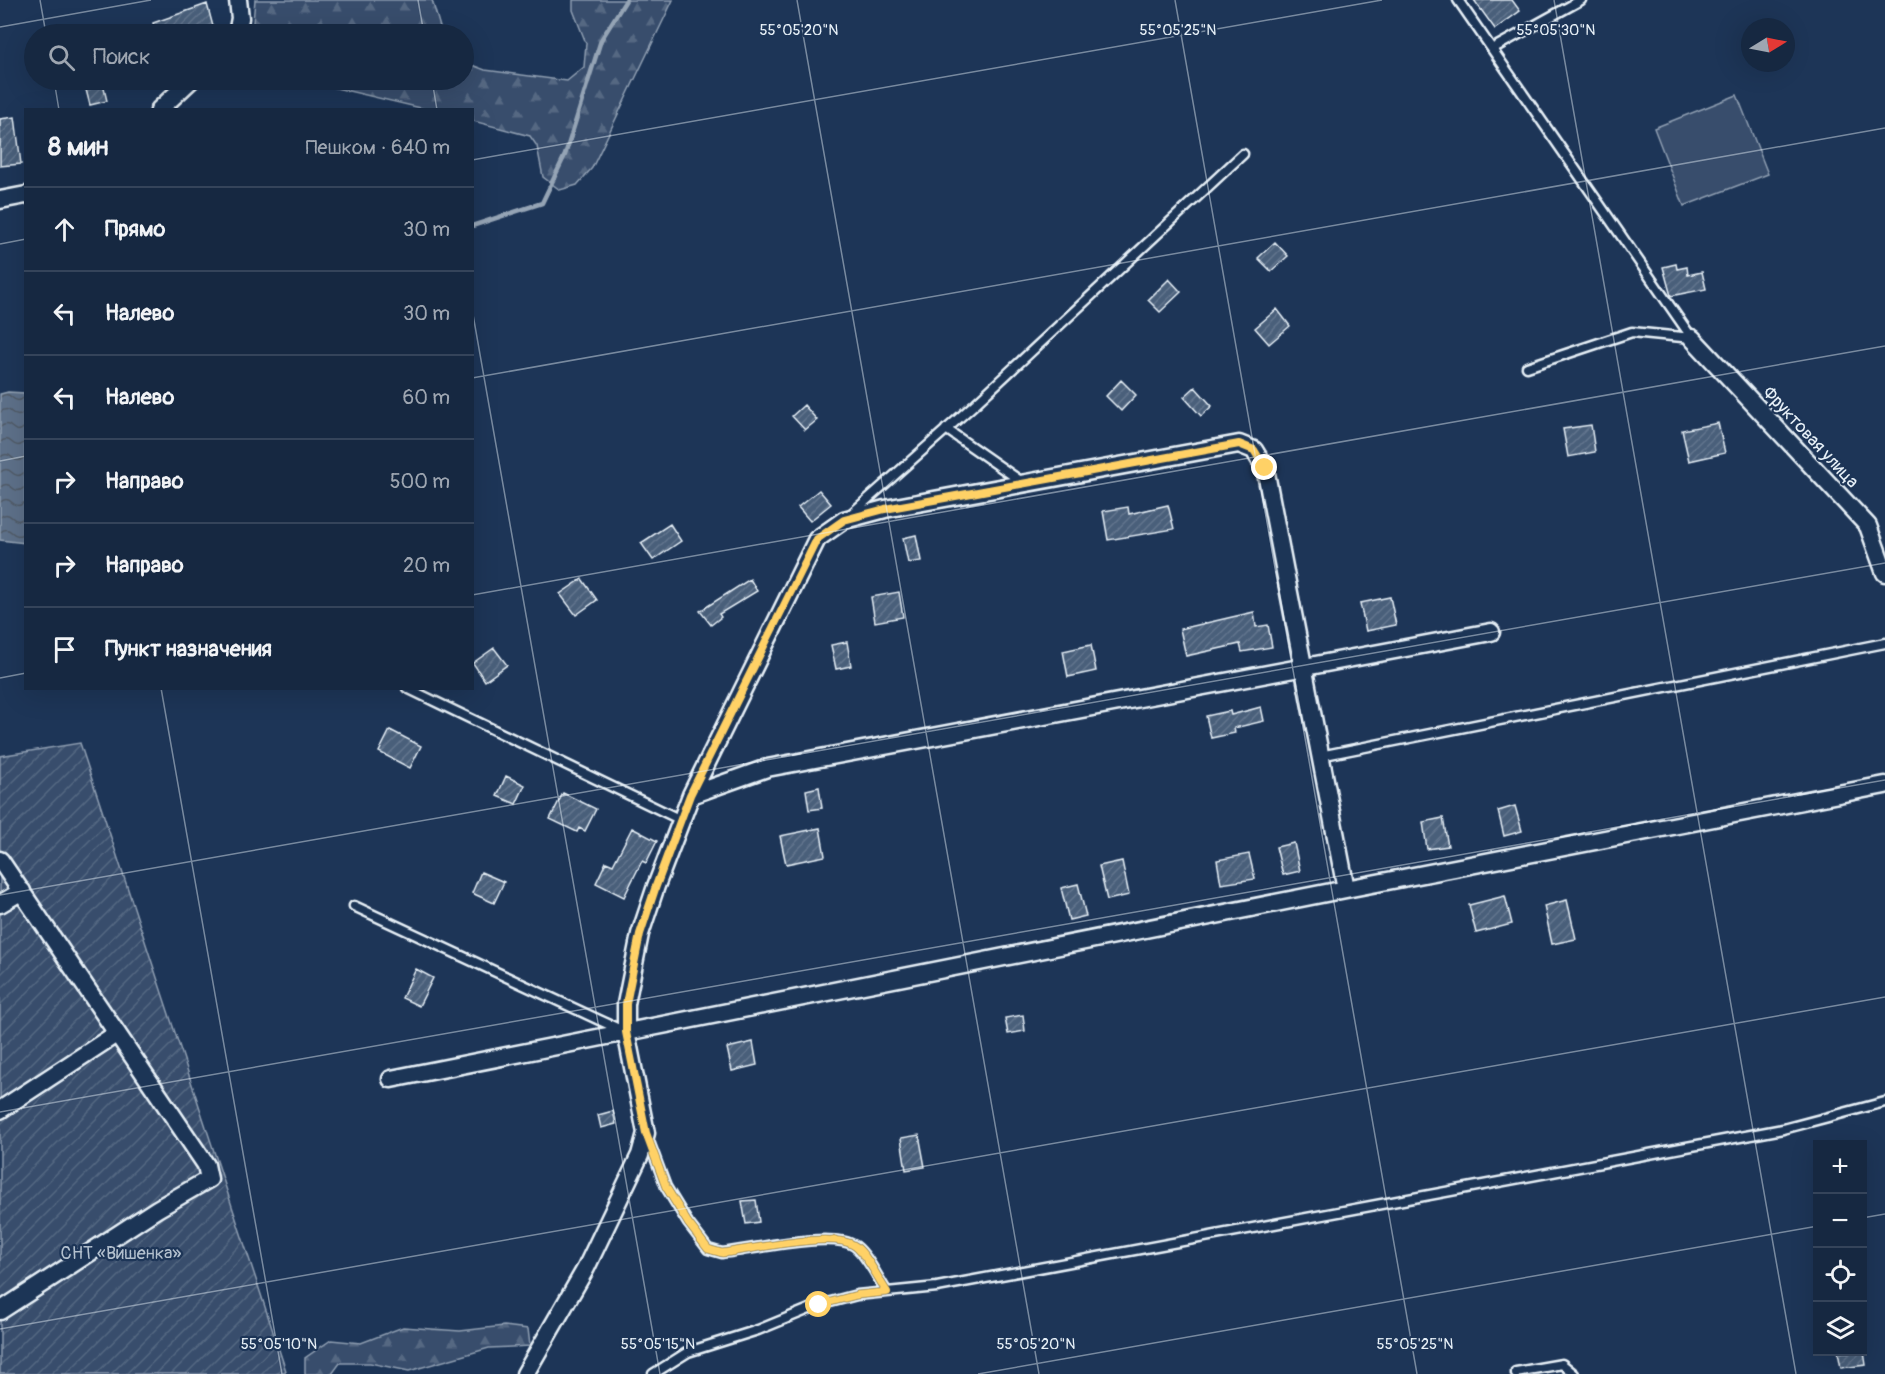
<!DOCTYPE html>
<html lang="ru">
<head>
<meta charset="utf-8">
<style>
	body { margin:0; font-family:Pangolin,sans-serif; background:#23344c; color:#f1f3f6 }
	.controls { position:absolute; right:18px; bottom:18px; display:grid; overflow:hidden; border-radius:0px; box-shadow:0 6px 24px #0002 }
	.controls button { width:54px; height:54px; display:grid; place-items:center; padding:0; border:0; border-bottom:2px solid #35445a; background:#162841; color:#f1f3f6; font:30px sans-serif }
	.compass { position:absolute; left:1741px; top:18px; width:54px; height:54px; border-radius:50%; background:#162841; box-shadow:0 6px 24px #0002; rotate:80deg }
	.stop { position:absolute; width:18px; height:18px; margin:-14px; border:4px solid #ffd166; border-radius:50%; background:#fff }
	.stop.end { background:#ffd166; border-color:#fff; box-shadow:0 2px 6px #0008 }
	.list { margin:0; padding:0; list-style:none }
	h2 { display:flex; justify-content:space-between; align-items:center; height:78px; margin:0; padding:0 24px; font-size:26px }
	h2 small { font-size:20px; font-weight:400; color:#9ea6b1 }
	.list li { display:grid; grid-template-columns:39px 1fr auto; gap:18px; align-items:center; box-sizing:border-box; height:84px; padding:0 24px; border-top:2px solid #35445a }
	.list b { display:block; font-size:22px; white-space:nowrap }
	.list em { font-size:20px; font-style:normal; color:#9ea6b1 }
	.icon { flex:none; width:33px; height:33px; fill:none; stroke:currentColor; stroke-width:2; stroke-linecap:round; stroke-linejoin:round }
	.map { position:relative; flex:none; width:1885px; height:1374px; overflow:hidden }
	.search { position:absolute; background:#162841; box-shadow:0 6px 24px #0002; left:24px; top:24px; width:450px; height:66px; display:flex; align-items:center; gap:15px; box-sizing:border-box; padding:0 21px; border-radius:33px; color:#9ea6b1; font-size:22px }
	.panel { position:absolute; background:#162841; box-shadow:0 6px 24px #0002; left:24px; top:108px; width:450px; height:582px; border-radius:0px }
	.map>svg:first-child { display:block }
	.forest { fill:url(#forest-firs); stroke:#909fb2; stroke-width:1.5 }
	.garden { fill:url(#garden-furrows); stroke:#909fb2; stroke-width:1.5 }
	.pitch { fill:#374d6c; stroke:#909fb2; stroke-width:1.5 }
	.water { fill:url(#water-waves); stroke:#95a4b5; stroke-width:1.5 }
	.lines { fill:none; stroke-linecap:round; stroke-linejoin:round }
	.stream { stroke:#95a4b5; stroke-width:4.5 }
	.building { fill:url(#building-hatch); stroke:#e8f1f8; stroke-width:1.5 }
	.lane-casing { stroke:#e8f1f8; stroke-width:13 }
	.street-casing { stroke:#e8f1f8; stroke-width:21 }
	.lane { stroke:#1d3557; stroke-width:8 }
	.street { stroke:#1d3557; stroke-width:16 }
	.route { stroke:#ffd166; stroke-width:8 }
	.ticks { fill:none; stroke:#e8f1f8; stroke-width:1.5; stroke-opacity:0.45 }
	.labels { text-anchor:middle; stroke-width:4.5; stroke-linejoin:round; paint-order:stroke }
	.street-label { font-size:18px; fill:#e8f1f8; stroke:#1d3557 }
	.park-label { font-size:18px; fill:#b3c0ce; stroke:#1d3557 }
	.ticks-label { font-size:15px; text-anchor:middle; fill:#e8f1f8; stroke:#1d3557; stroke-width:4.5; stroke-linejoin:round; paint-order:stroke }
</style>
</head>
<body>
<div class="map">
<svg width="1885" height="1374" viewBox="0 0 1885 1374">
	<defs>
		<pattern id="forest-firs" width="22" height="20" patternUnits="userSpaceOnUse" patternTransform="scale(1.5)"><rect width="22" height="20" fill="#374d6c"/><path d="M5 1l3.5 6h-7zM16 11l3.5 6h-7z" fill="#546782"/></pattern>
		<pattern id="garden-furrows" width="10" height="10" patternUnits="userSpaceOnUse" patternTransform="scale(1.5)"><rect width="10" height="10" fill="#374d6c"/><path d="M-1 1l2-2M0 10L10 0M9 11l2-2" fill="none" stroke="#546782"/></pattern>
		<pattern id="water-waves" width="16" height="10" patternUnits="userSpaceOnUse" patternTransform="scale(1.5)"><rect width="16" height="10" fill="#5d7089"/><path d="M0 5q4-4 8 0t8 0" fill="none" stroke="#505a66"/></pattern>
		<pattern id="building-hatch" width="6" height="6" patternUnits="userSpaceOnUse" patternTransform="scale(1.5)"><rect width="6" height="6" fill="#495e7a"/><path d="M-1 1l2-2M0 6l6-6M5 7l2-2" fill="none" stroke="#63768e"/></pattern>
	</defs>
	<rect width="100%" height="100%" fill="#1d3557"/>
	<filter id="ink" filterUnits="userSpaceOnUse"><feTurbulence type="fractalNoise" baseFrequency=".0167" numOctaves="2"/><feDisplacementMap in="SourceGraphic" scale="12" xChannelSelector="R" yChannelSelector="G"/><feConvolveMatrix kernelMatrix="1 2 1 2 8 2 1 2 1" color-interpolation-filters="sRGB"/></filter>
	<g filter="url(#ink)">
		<path class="forest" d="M255 0H432L442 34H252Z
			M573 0H673L592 168 577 185 560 190 543 177 537 146 530 136 473 121 472 110 425 109 315 83 261 80H464V62L485 70 567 81 584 67 586 43 573 10Z
			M504 1326 528 1329 530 1346 489 1348 409 1371 370 1363H340L332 1374H305V1358L331 1340 361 1343 403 1327 460 1331Z"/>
		<path class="garden" d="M80 743 286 1371 278 1374H0V756Z"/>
		<path class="pitch" d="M1737 95 1768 174 1684 206 1654 128Z"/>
		<path class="water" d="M8 392 25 393V543L0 540V394Z"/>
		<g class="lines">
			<path class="stream" d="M472 226 542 203 565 155 601 40 626 0"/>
		</g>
		<path class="building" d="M1474 0H1512L1520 11 1495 29Z
			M207 4 215 34H156L153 23Z
			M93 80H102L107 101 90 105 84 82Z
			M15 117 21 164 0 166V119Z
			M1275 242 1288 256 1271 271 1258 258Z
			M1676 264 1677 269 1687 267 1688 275 1702 272 1706 289 1671 296 1663 267Z
			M1169 279 1181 292 1160 312 1148 300Z
			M1277 309 1290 326 1269 344 1255 328Z
			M1121 380 1136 395 1121 411 1106 396Z
			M1195 387 1212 406 1201 416 1184 397Z
			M804 405 817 420 805 430 792 416Z
			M1718 423 1725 453 1689 461 1682 430Z
			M1591 425 1595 452 1568 457 1563 429Z
			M819 490 831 504 810 521 798 507Z
			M1168 505 1174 529 1108 540 1103 511 1128 507 1129 514Z
			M670 524 681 541 653 560 641 543Z
			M916 535 921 561 908 563 903 538Z
			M582 579 597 600 576 615 560 594Z
			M750 579 757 591 719 614 721 617 711 625 700 611Z
			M899 592 903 617 875 622 871 597Z
			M1390 597 1396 625 1366 631 1360 603Z
			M1254 612 1256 627 1268 625 1272 647 1242 652 1240 644 1186 656 1180 629Z
			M847 642 851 666 836 669 831 645Z
			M1091 645 1096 671 1068 677 1063 651Z
			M494 648 507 665 485 681 473 663Z
			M1261 707 1264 721 1234 728 1235 733 1211 738 1206 716 1230 711 1231 715Z
			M390 730 421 746 410 768 379 752Z
			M506 776 525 785 516 804 497 796Z
			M819 787 822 808 809 810 806 790Z
			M563 793 596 809 585 831 579 828 577 832 550 819Z
			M1515 806 1522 831 1504 836 1498 811Z
			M1443 818 1448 846 1427 849 1423 822Z
			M632 828 657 841 646 863 642 861 624 897 596 883 606 862 613 865Z
			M820 828 825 856 786 864 780 836Z
			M1294 843 1300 871 1283 875 1276 847Z
			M1249 854 1255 879 1221 884 1217 860Z
			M1122 861 1129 895 1107 900 1099 866Z
			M481 872 504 882 494 903 472 893Z
			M1078 884 1086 916 1069 920 1061 888Z
			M1505 896 1512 924 1476 933 1469 905Z
			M1567 900 1576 939 1552 944 1544 906Z
			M416 969 433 978 419 1006 402 998Z
			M1023 1015 1025 1031 1008 1034 1005 1018Z
			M753 1042 757 1065 732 1071 727 1048Z
			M613 1111 616 1124 601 1128 598 1115Z
			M919 1135 925 1167 906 1170 901 1138Z
			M756 1200 759 1222 746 1224 742 1201Z
			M1838 1352H1864L1866 1365 1841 1368Z"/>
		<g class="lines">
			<defs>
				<path id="lane" d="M1458 0 1692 338
					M1492 49 1581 0
					M1527 367 1632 332 1692 338
					M946 429 1022 482
					M851 514 976 403 1243 154
					M407 688 681 820
					M1320 756 1885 643
					M354 906 623 1031
					M647 1136 666 1187 688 1223 708 1249 722 1253C751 1250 833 1230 855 1246 868 1256 878 1279 887 1292
					M653 1374 688 1352 758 1330 819 1305 857 1295 937 1287 1783 1129 1885 1102
					M1516 1374V1372L1562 1364 1574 1374"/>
				<path id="street" d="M237 34 240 18 238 0
					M159 110 191 80
					M0 200 26 195
					M1692 338 1868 526 1885 573
					M691 795 767 768 1491 632
					M0 860 206 1165 209 1179 157 1209 0 1311
					M0 904 22 891
					M391 1079 1346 889 1885 785
					M0 1110 116 1034
					M525 1374 586 1268 640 1155 646 1133 626 1032V1004L640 934 656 886 691 795 817 539 844 520 885 509 1239 444 1254 450 1265 468 1346 889"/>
			</defs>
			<use href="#lane" class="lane-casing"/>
			<use href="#street" class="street-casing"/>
			<use href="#lane" class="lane"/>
			<use href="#street" class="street"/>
		</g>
	</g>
	<g class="lines" filter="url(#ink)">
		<path class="route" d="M819 1305 857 1295 887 1292C878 1279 868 1256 855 1246 833 1230 751 1250 722 1253L708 1249 688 1223 666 1187 646 1133 626 1032V1004L640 934 656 886 690 795 817 539 844 520 885 509 1239 444 1254 450 1265 468"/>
	</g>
	<path class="ticks" d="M40 0 46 34M418 0 424 34M797 0 1039 1374M1175 0 1417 1374M1554 0 1796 1374M0 27 151 0M54 80 59 110M432 80 437 110M472 160 1382 0M0 244 26 239M472 309 660 1374M472 378 1885 128M0 461 26 456M472 595 1885 346M0 678 26 673M161 688 282 1374M0 895 1885 563M0 1112 1885 780M1862 1218 1885 1214M0 1329 1885 997M978 1374 1818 1226"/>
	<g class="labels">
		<g class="street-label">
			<text transform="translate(1811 437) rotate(47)" y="6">Фруктовая улица</text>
		</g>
		<g class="park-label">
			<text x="121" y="1259">СНТ «Вишенка»</text>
		</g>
	</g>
	<g class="ticks-label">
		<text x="799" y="35">55°05'20"N</text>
		<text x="1178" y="35">55°05'25"N</text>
		<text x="1556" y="35">55°05'30"N</text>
		<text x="279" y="1349">55°05'10"N</text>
		<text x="658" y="1349">55°05'15"N</text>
		<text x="1036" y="1349">55°05'20"N</text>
		<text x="1415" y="1349">55°05'25"N</text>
	</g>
</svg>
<div class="controls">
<button>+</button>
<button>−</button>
<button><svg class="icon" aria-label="locate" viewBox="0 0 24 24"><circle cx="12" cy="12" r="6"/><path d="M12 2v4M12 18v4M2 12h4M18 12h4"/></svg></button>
<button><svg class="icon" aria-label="layers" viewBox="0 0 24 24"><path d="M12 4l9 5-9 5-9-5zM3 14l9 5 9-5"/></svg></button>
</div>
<svg class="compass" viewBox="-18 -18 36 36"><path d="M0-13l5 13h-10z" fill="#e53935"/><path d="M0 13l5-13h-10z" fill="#9ea6b1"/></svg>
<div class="stop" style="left:819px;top:1305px"></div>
<div class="stop end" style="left:1265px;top:468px"></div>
<div class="search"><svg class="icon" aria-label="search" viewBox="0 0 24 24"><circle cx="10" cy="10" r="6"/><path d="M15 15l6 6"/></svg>Поиск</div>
<section class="panel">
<h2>8 мин<small>Пешком · 640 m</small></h2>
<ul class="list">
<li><svg class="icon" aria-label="ahead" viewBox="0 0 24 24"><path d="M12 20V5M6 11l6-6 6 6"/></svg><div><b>Прямо</b></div><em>30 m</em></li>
<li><svg class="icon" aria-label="left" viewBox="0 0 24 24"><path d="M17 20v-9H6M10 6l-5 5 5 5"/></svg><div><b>Налево</b></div><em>30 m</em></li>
<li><svg class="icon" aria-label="left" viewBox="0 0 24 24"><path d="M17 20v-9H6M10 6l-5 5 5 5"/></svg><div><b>Налево</b></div><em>60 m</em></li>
<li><svg class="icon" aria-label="right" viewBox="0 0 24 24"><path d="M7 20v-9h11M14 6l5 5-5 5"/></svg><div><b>Направо</b></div><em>500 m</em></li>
<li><svg class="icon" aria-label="right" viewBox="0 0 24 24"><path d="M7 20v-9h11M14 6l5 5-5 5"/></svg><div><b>Направо</b></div><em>20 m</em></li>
<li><svg class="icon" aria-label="arrive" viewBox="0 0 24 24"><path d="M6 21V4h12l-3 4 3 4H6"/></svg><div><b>Пункт назначения</b></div></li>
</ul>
</section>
</div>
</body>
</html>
